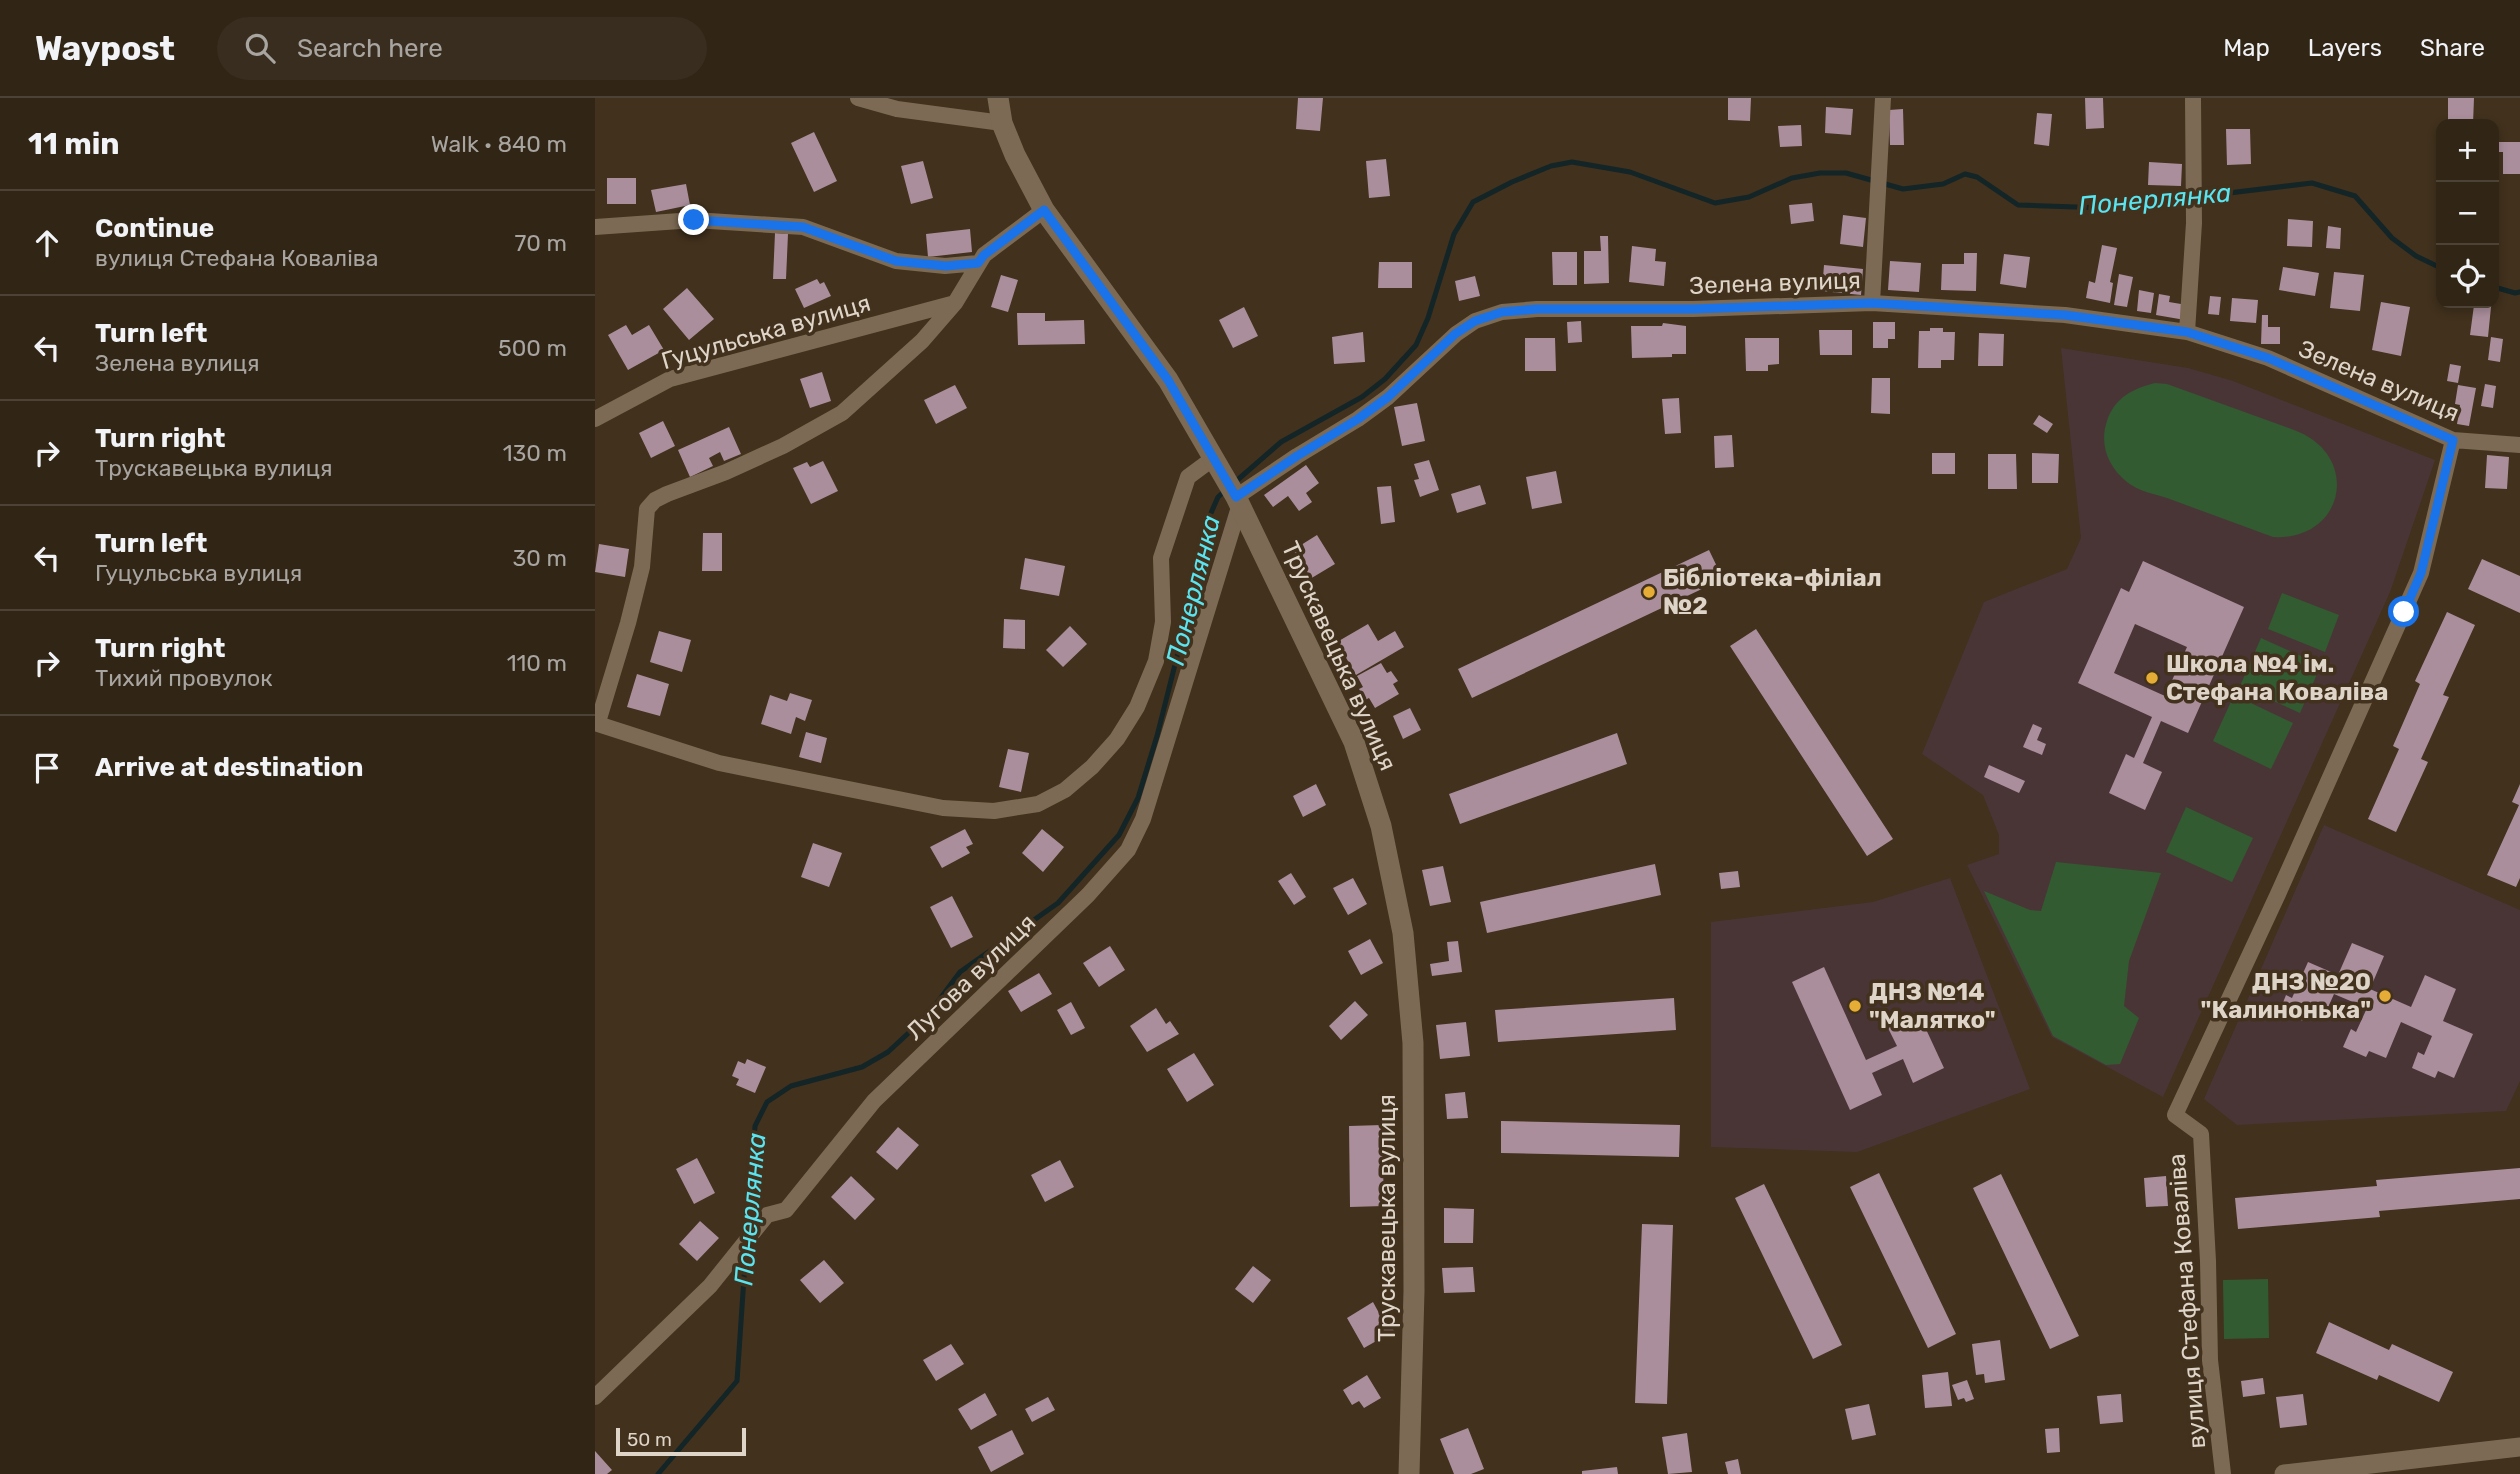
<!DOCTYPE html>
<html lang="en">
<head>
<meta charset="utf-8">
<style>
	body { margin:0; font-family:Rubik,sans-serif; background:#392d1f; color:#f1f3f6 }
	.controls { position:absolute; right:21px; top:21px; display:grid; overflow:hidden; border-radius:14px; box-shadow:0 4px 10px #0003 }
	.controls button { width:63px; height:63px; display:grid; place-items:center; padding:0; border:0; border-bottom:2px solid #4c4235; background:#312516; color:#f1f3f6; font:35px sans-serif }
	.scale { position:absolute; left:21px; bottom:18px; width:130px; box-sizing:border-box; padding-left:7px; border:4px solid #ded4c8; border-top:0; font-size:19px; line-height:24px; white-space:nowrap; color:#ded4c8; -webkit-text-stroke:5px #41311d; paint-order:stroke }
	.stop { position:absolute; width:21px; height:21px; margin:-16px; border:5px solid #1a73e8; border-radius:50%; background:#fff }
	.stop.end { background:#1a73e8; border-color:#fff; box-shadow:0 2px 7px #0008 }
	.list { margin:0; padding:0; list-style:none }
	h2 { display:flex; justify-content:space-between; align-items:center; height:91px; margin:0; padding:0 28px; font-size:30px }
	h2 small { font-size:23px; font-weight:400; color:#a8a5a1 }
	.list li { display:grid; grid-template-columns:46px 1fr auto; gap:21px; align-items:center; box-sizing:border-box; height:105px; padding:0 28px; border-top:2px solid #4c4235 }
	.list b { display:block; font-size:26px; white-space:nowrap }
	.list p { margin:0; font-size:23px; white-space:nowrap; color:#a8a5a1 }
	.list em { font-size:23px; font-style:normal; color:#a8a5a1 }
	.icon { flex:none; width:38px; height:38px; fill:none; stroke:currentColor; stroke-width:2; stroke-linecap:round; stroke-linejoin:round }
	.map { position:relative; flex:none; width:1925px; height:1376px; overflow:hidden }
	header { display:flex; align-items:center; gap:42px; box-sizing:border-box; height:98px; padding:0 35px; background:#312516; border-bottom:2px solid #4c4235 }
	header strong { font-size:33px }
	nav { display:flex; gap:38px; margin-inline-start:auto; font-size:24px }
	.search { width:490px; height:63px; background:#392d1f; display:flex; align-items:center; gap:18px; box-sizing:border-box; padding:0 24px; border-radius:38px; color:#a8a5a1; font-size:26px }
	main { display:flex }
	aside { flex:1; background:#312516 }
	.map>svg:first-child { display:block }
	.education { fill:#4a3536 }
	.green { fill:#325b31 }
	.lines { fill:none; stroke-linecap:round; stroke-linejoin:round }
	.stream { stroke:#132527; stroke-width:5 }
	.building { fill:#aa8e9c; fill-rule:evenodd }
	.minor { stroke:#7c6a54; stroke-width:16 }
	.tertiary { stroke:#7c6a54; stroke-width:19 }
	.secondary { stroke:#7c6a54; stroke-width:21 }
	.route { stroke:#1a73e8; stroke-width:9 }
	.poi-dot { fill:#e6ad36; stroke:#41311d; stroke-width:2.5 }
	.labels { text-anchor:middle; stroke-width:7; stroke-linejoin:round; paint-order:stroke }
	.street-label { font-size:24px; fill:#ded4c8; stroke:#41311d }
	.poi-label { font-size:24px; font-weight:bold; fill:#ded4c8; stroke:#41311d; text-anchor:start }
	.water-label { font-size:26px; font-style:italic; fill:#5ae4f0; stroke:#41311d }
</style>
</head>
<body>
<header>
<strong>Waypost</strong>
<div class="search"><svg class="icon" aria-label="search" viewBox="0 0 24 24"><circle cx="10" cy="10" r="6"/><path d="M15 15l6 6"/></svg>Search here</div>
<nav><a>Map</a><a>Layers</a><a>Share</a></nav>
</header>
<main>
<aside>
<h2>11 min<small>Walk · 840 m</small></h2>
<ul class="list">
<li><svg class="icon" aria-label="ahead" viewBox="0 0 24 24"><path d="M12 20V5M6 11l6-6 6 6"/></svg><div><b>Continue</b><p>вулиця Стефана Коваліва</p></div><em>70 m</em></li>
<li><svg class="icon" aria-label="left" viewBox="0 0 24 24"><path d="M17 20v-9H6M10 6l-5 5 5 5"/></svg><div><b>Turn left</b><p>Зелена вулиця</p></div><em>500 m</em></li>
<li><svg class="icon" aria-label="right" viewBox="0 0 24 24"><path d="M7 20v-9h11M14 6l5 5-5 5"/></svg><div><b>Turn right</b><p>Трускавецька вулиця</p></div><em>130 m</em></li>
<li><svg class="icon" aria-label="left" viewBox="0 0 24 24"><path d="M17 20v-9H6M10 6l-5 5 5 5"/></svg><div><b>Turn left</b><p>Гуцульська вулиця</p></div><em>30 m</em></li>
<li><svg class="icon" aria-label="right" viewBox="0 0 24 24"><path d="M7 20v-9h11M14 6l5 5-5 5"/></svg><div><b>Turn right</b><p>Тихий провулок</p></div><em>110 m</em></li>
<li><svg class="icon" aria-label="arrive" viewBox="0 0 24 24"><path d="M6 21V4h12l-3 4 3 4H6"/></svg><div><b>Arrive at destination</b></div></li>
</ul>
</aside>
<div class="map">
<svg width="1925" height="1376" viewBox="0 0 1925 1376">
	<rect width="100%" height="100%" fill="#41311d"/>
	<path class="education" d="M1466 250 1593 270 1638 283 1840 362 1795 494 1568 999 1457 939 1372 767 1404 756V737L1388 697 1327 656 1389 504 1472 471 1486 440Z
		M1729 727 1925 812V983L1911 1013 1642 1027 1609 1001Z
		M1355 780 1435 991 1262 1054 1116 1049V824L1278 804Z"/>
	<path class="green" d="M1560 285 1572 286 1699 332C1767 357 1750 443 1678 439 1643 426 1607 413 1572 400 1559 396 1543 393 1532 384 1513 369 1504 346 1512 323 1519 300 1539 290 1560 285Z
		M1687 495 1744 517 1730 554 1673 531Z
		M1666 540 1726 567 1705 615 1645 588Z
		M1639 597 1698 625 1676 671 1618 643Z
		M1591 709 1658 740 1637 784 1571 754Z
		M1461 764 1566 775 1534 863 1529 908 1544 920 1525 966 1511 967 1458 938 1389 793 1435 812 1446 813Z
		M1673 1181 1674 1240 1629 1241 1628 1182Z"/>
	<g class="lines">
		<path class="stream" d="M1899 189 1920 195 1925 194
			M639 385 686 344 767 299 790 281 821 247 833 220 859 136 878 104 917 84 956 68 977 64 1035 74 1120 105 1154 99 1197 80 1225 75H1251L1308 91 1348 86 1370 76 1382 79 1423 107 1509 110 1717 85 1760 98 1797 140 1821 158 1846 170
			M152 1133 160 1028 172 1004 196 988 267 969 293 954 333 917 365 874 463 805 524 737 543 700 562 638 589 531 612 424 623 399 632 391
			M63 1376 142 1283 151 1150"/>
	</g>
	<path class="building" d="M703 0H728L725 33 701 31Z
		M1133 0H1156L1155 23 1133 22Z
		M1490 0H1508L1509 30 1491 31Z
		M1853 0H1879L1878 26H1853Z
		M1231 9 1258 11 1256 37 1230 35Z
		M1308 11 1309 47H1295L1294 12Z
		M1442 15 1457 16 1454 48 1439 46Z
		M1206 27 1207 48 1185 49 1183 28Z
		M1631 31H1655L1656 66 1632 67Z
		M219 34 242 83 219 94 196 45Z
		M1899 44H1925V76H1908V54H1899Z
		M791 61 795 98 774 100 771 63Z
		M328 63 338 100 316 106 306 68Z
		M1554 64 1587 66 1586 88 1553 87Z
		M12 80H41V106H12Z
		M91 86 95 107 61 114 56 92Z
		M1217 105 1219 123 1196 126 1194 107Z
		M1248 117 1271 120 1268 149 1245 146Z
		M1693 121 1718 123 1717 149 1692 148Z
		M1733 128 1746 130 1745 151 1731 150Z
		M375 131 377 154 333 159 331 136Z
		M180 135 193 136 191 181H178Z
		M1005 138H1013L1014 185 989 186V153H1006Z
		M1507 147 1522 150 1515 184 1518 185 1515 205 1491 200 1494 183 1500 185Z
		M1037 148 1061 151 1060 163 1071 164 1069 188 1034 184Z
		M957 154H982V187H958Z
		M1369 155H1382L1381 193 1346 192 1347 166H1369Z
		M1409 156 1435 159 1431 190 1405 186Z
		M1295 163 1326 165 1324 194 1293 192Z
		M784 164H817V190H783Z
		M1229 167 1268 171 1266 197 1227 193Z
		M1688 169 1724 175 1720 198 1684 192Z
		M1739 174 1769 177 1765 213 1735 210Z
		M1524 176 1538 179 1532 209 1519 207Z
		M406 177 423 182 413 214 396 209Z
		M880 178 885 198 864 203 860 183Z
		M222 181 225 186 229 184 236 198 209 210 200 191Z
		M92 190 119 221 94 242 68 211Z
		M1544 192 1559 195 1556 215 1542 213Z
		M1564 196 1575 198 1574 204 1592 207 1590 222 1561 217Z
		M1615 198 1626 199 1624 217 1613 216Z
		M1637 200 1663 202 1661 225 1635 223Z
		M1786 204 1815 209 1806 258 1777 252Z
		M1879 207 1896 209 1893 239 1875 237Z
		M649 209 663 238 638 250 624 222Z
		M422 215H450V223L489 222 490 246 423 247Z
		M1667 217H1673V229H1685V246H1666Z
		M986 223 987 244 973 245 972 224Z
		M1278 224H1300V241H1293V250H1278Z
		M1068 225 1091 228V256H1077V259L1037 260 1036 228H1067Z
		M31 227 37 237 54 227 69 252 33 272 13 237Z
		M1335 230H1348V234H1360L1359 262H1346V270H1323L1324 233H1335Z
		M1224 232H1257V257H1225Z
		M768 234 770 264 739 266 737 239Z
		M1384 235 1409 236 1408 268H1383Z
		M1896 239 1908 241 1905 264 1893 262Z
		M930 240H960L961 273H930Z
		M1150 240H1184V266L1173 267V273H1151Z
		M1855 266 1866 268 1863 285 1852 283Z
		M227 274 236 303 215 310 205 281Z
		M1277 280H1295V316L1276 315Z
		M1890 286 1901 288 1898 310 1886 308Z
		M360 287 372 310 341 326 329 302Z
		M1863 287 1881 290 1874 328 1862 326 1865 307 1860 306Z
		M1084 300 1086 335 1070 336 1067 301Z
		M822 305 830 343 807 348 799 309Z
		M1444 317 1458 326 1452 335 1438 326Z
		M68 323 80 348 56 360 44 335Z
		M134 329 146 356 129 363 125 354 114 360 118 368 95 379 83 352Z
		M1137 337 1139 369 1120 370 1119 338Z
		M1337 355H1360V376H1337Z
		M1437 355 1464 356 1463 385H1437Z
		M1393 356H1421L1422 391H1393Z
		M1892 357 1914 359 1912 391 1890 390Z
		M834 362 844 392 825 399 819 382 824 381 819 366Z
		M228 363 243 393 216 406 198 370 212 364 215 369Z
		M711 367 724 385 711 395 717 404 704 413 693 398 678 409 669 397Z
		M961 373 967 405 937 411 931 379Z
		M885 387 891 406 862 415 856 396Z
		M796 388 800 424 786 426 782 389Z
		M108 435H127V473H107Z
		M722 437 740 466 715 481 698 452Z
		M4 446 34 451 30 479 0 474Z
		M1114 452 1128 481 877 600 863 571Z
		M430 460 470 468 464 498 425 491Z
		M1887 461 1925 478V515L1873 491Z
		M1548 463 1649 509 1593 635 1566 623 1548 665 1567 674 1550 712 1514 695 1531 656 1539 660 1557 619 1483 585 1526 490 1534 494ZM1540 526 1592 549 1570 598 1519 575Z
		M1852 514 1880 527 1848 597 1854 599 1826 661 1833 664 1801 734 1773 721 1804 651 1798 648 1825 586 1820 583Z
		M409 521 430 522V551L408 550Z
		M773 526 783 543 800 533 809 549 761 577 742 544Z
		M475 528 492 546 468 569 451 552Z
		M1161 531 1298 741 1272 758 1135 548Z
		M64 533 96 542 87 574 55 564Z
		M786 565 792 575 796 573 803 583 798 586 804 596 780 610 774 600 770 602 764 591 768 589 762 578Z
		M42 576 74 586 65 618 32 609Z
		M195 595 217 602 210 623 201 619 196 636 166 626 175 597 192 603Z
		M815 610 826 632 808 641 798 618Z
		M1438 626 1447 630 1442 642 1451 646 1447 657 1428 649Z
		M211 634 232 640 226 665 204 659Z
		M1022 635 1032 666 865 726 854 696Z
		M413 651 434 655 426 694 404 689Z
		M1394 667 1430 683 1424 695 1389 679Z
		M721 686 731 707 708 719 698 698Z
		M1925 686V780L1921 789 1892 777 1924 707 1917 704Z
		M370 731 378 746 371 749 375 755 347 770 335 749Z
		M447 731 469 749 448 774 427 755Z
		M218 745 247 755 234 789 206 779Z
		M1060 766 1066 797 892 835 885 804Z
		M848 768 856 804 835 808 827 772Z
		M1143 773 1145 789 1126 791 1124 775Z
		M696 775 711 799 699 807 683 783Z
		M758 780 772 806 753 817 738 790Z
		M357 798 378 839 356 850 335 809Z
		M775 841 788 865 766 877 753 853Z
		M863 843 867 874 837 878 835 866 854 863 852 844Z
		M1757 845 1789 858 1775 891 1816 909 1830 877 1861 891 1848 923 1878 936 1859 980 1843 973 1840 980 1817 970 1823 954 1829 957 1837 938 1806 924 1791 960 1774 953 1771 959 1748 949 1756 931 1761 934 1772 910 1739 896 1727 923 1711 916 1708 923 1685 912 1691 897 1697 900 1713 864 1743 877Z
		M515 848 530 872 504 889 488 865Z
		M1229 869 1271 962 1302 948 1292 928 1323 914 1349 970 1318 985 1308 961 1277 975 1287 997 1255 1012 1197 884Z
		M444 875 457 896 426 914 413 893Z
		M1079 900 1081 932 903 944 900 912Z
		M760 903 773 917 746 942 734 928Z
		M476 904 490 930 476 937 462 912Z
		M561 910 571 926 575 923 584 936 552 954 535 928Z
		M871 924 875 958 845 961 841 927Z
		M599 955 619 987 592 1004 572 971Z
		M152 961 171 969 160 995 141 987 144 981 137 978 143 963 150 966Z
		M870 994 873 1020 852 1021 850 996Z
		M906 1023 1085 1027 1084 1059 906 1055Z
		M787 1027 789 1108 755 1109 754 1028Z
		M303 1029 324 1047 302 1072 281 1054Z
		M102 1060 120 1095 99 1106 81 1071Z
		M465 1062 479 1089 450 1104 436 1077Z
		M1925 1070V1101L1784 1113 1785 1119 1643 1131 1640 1100 1782 1088 1781 1082Z
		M1284 1075 1361 1236 1333 1250 1255 1089Z
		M1406 1076 1484 1238 1455 1251 1378 1090Z
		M256 1078 280 1101 260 1122 236 1099Z
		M1571 1078 1573 1108 1551 1109 1549 1080Z
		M1169 1086 1247 1247 1218 1261 1140 1100Z
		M849 1110 879 1111 878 1145H849Z
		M105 1123 124 1140 102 1163 84 1146Z
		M1047 1126 1078 1127 1072 1306 1040 1305Z
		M229 1162 249 1185 225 1205 205 1182Z
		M658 1168 676 1182 658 1205 640 1191Z
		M878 1169 880 1194 849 1195 847 1170Z
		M778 1204 784 1215 793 1210 801 1225 796 1227 799 1233 769 1250 752 1220Z
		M1734 1224 1794 1252 1797 1246 1858 1274 1844 1304 1784 1277 1782 1282 1721 1255Z
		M1405 1242 1410 1282 1390 1285 1389 1276 1381 1277 1377 1246Z
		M356 1246 369 1266 341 1283 328 1262Z
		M1353 1274 1357 1308 1330 1310 1327 1277Z
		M772 1277 786 1300 769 1310 764 1303 757 1307 748 1292Z
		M1668 1280 1670 1296 1648 1299 1646 1283Z
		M1372 1282 1379 1301 1371 1304 1369 1300 1363 1302 1357 1287Z
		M390 1295 402 1317 376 1332 363 1311Z
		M1526 1296 1528 1324 1505 1326 1502 1298Z
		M1708 1296 1712 1327 1685 1330 1681 1299Z
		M453 1299 460 1312 437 1324 430 1311Z
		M1274 1306 1281 1337 1257 1342 1250 1311Z
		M873 1330 889 1371 876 1376H859L845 1341Z
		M1464 1330 1465 1354 1452 1355 1450 1331Z
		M417 1332 429 1356 396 1374 383 1349Z
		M1092 1335 1097 1374 1073 1376 1067 1339Z
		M0 1353 17 1372 12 1376H0Z
		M1143 1361 1146 1376H1133L1130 1364Z
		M1022 1369 1023 1376H987V1373Z"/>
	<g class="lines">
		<path class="minor" d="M263 0 302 11 407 25
			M0 129 99 122 208 129 301 163 350 168 383 165
			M1277 205 1288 0
			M1592 234 1599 125 1598 0
			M0 321 75 281 360 205
			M641 399 702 358 763 321 793 299 861 236 880 223 907 214 942 211H1098L1277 205 1470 217 1592 234 1673 260 1858 342 1925 347
			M3 624 33 525 47 469 52 411 60 402 72 396 131 374 188 348 247 315 327 243 360 205 389 157 449 112
			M0 625 124 665 348 710 399 713 443 706 470 692 497 669 522 641 542 609 561 563 568 524 566 460 593 379 620 359
			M0 1299 115 1188 172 1117 191 1112 279 1003 493 797 533 752 548 721 645 406
			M1628 1376 1615 1262 1613 1163 1606 1036 1580 1017 1683 796 1826 475 1858 342"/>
		<path class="tertiary" d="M1689 1376 1925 1349"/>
		<path class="secondary" d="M403 0 407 25 420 57 449 112 573 282 641 399 759 644 786 728 808 835 818 945 819 1193 814 1376"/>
	</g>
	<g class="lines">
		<path class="route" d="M99 122 208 129 301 163 351 168 383 165 389 157 449 112 573 282 641 399 702 358 763 321 793 299 860 236 880 223 907 214 942 211H1098L1277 205 1470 217 1592 234 1673 260 1858 342 1826 475 1809 514"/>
	</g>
	<g class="poi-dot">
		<circle cx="1054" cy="494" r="7"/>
		<circle cx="1557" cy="580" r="7"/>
		<circle cx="1790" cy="898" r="7"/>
		<circle cx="1260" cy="908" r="7"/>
	</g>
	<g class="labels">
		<g class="street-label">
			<text transform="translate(1180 185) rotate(-2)" y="8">Зелена вулиця</text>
			<text transform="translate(171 234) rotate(-16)" y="8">Гуцульська вулиця</text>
			<text transform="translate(1784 283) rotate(23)" y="8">Зелена вулиця</text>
			<text transform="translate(744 558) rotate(66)" y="8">Трускавецька вулиця</text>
			<text transform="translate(376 879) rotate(-44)" y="8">Лугова вулиця</text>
			<text transform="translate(792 1120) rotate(-90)" y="8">Трускавецька вулиця</text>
			<text transform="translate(1592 1203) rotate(-94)" y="8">вулиця Стефана Коваліва</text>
		</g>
		<g class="poi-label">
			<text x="1068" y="488">Бібліотека-філіал<tspan x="1068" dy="28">№2</tspan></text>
			<text x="1571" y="574">Школа №4 ім.<tspan x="1571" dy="28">Стефана Коваліва</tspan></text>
			<text x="1776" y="892" text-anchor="end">ДНЗ №20<tspan x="1776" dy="28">"Калинонька"</tspan></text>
			<text x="1274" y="902">ДНЗ №14<tspan x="1274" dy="28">"Малятко"</tspan></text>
		</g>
		<g class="water-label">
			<text transform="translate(1560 101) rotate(-5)" y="9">Понерлянка</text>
			<text transform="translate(598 492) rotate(-76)" y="9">Понерлянка</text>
			<text transform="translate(155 1111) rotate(-85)" y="9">Понерлянка</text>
		</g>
	</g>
</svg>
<div class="controls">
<button>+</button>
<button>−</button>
<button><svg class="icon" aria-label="locate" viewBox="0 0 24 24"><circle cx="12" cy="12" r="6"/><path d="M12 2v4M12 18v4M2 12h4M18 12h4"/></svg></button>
</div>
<div class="scale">50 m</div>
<div class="stop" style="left:1809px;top:514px"></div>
<div class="stop end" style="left:99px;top:122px"></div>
</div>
</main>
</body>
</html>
